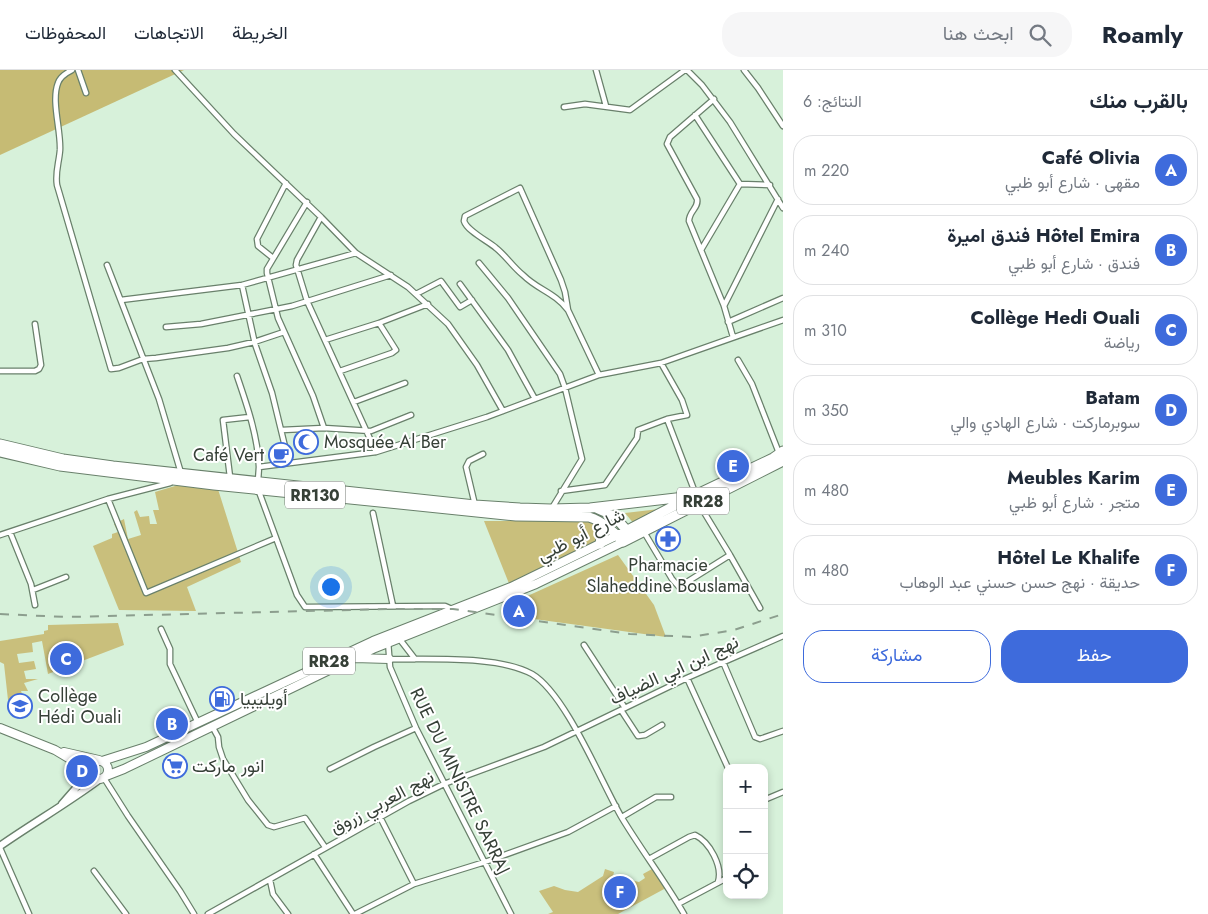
<!DOCTYPE html>
<html lang="ar">
<head>
<meta charset="utf-8">
<style>
	body { margin:0; font-family:Jost,Vazirmatn,sans-serif; background:#f6f6f7; color:#1f2937; direction:rtl }
	.controls { position:absolute; right:15px; bottom:15px; display:grid; overflow:hidden; border-radius:10px; box-shadow:0 2px 8px #0003 }
	.controls button { width:45px; height:45px; display:grid; place-items:center; padding:0; border:0; border-bottom:1px solid #e0e1e3; background:#fff; color:#1f2937; font:25px sans-serif }
	.you { position:absolute; left:330px; top:516px; width:18px; height:18px; margin:-12px; border:4px solid #fff; border-radius:50%; background:#1a73e8; box-shadow:0 0 0 8px #1a73e833 }
	.badge { display:grid; place-items:center; width:32px; height:32px; border-radius:50%; background:#3e6bdc; color:#fff; font-size:16px; font-weight:700 }
	.pin { position:absolute; translate:-50% -50%; border:2px solid #fff; box-shadow:0 1px 5px #0006 }
	.list { margin:0; padding:0; list-style:none }
	h2 { display:flex; justify-content:space-between; align-items:center; height:65px; margin:0; padding:0 20px; font-size:21px }
	h2 small { font-size:16px; font-weight:400; color:#747a83 }
	.list li { display:grid; grid-template-columns:32px 1fr auto; gap:15px; align-items:center; box-sizing:border-box; height:70px; margin:0 10px 10px; padding:0 10px; border:1px solid #e0e1e3; border-radius:20px }
	.list b { display:block; font-size:19px; white-space:nowrap }
	.list p { margin:0; font-size:16px; white-space:nowrap; color:#747a83 }
	.list em { font-size:16px; font-style:normal; color:#747a83 }
	.actions { display:flex; gap:10px; padding:15px 20px }
	.actions a { flex:1; padding:11px 0; border:1px solid #3e6bdc; border-radius:20px; text-align:center; font-size:18px; color:#3e6bdc }
	.actions .main { background:#3e6bdc; color:#fff }
	.icon { flex:none; width:28px; height:28px; fill:none; stroke:currentColor; stroke-width:2; stroke-linecap:round; stroke-linejoin:round }
	.map { position:relative; flex:none; width:783px; height:844px; overflow:hidden; direction:ltr }
	header { display:flex; align-items:center; gap:30px; box-sizing:border-box; height:70px; padding:0 25px; background:#fff; border-bottom:1px solid #e0e1e3 }
	header strong { font-size:24px }
	nav { display:flex; gap:28px; margin-inline-start:auto; font-size:18px }
	.search { width:350px; height:45px; background:#f6f6f7; display:flex; align-items:center; gap:12px; box-sizing:border-box; padding:0 18px; border-radius:20px; color:#747a83; font-size:19px }
	main { display:flex }
	aside { flex:1; background:#fff }
	.map>svg:first-child { display:block }
	.green { fill:#c9bf7c }
	.forest { fill:#c6bb74 }
	.lines { fill:none; stroke-linecap:round; stroke-linejoin:round }
	.street-casing { stroke:#69806b; stroke-width:7 }
	.secondary-casing { stroke:#69806b; stroke-width:9 }
	.primary-casing { stroke:#69806b; stroke-width:10 }
	.highway-casing { stroke:#69806b; stroke-width:11 }
	.street { stroke:#fff; stroke-width:4.5 }
	.secondary { stroke:#fff; stroke-width:6 }
	.primary { stroke:#fff; stroke-width:8 }
	.highway { stroke:#fff; stroke-width:9 }
	.rail { stroke:#8c9e8e; stroke-width:2; stroke-dasharray:9 9; stroke-linecap:butt }
	.labels { text-anchor:middle; stroke-width:4; stroke-linejoin:round; paint-order:stroke }
	.shield { fill:#fff; stroke:#727973; stroke-width:1 }
	.shield-label { font-size:16px; font-weight:bold; fill:#364037 }
	.poi-label { font-size:18px; fill:#364037; stroke:#fff; text-anchor:start }
	.street-label { font-size:18px; fill:#364037; stroke:#fff }
</style>
</head>
<body>
<header>
<strong>Roamly</strong>
<div class="search"><svg class="icon" aria-label="search" viewBox="0 0 24 24"><circle cx="10" cy="10" r="6"/><path d="M15 15l6 6"/></svg>ابحث هنا</div>
<nav><a>الخريطة</a><a>الاتجاهات</a><a>المحفوظات</a></nav>
</header>
<main>
<aside>
<h2>بالقرب منك<small>النتائج: 6</small></h2>
<ul class="list">
<li><span class="badge">A</span><div><b>Café Olivia</b><p>مقهى · شارع أبو ظبي</p></div><em>220 m</em></li>
<li><span class="badge">B</span><div><b>Hôtel Emira فندق اميرة</b><p>فندق · شارع أبو ظبي</p></div><em>240 m</em></li>
<li><span class="badge">C</span><div><b>Collège Hedi Ouali</b><p>رياضة</p></div><em>310 m</em></li>
<li><span class="badge">D</span><div><b>Batam</b><p>سوبرماركت · شارع الهادي والي</p></div><em>350 m</em></li>
<li><span class="badge">E</span><div><b>Meubles Karim</b><p>متجر · شارع أبو ظبي</p></div><em>480 m</em></li>
<li><span class="badge">F</span><div><b>Hôtel Le Khalife</b><p>حديقة · نهج حسن حسني عبد الوهاب</p></div><em>480 m</em></li>
</ul>
<div class="actions"><a class="main">حفظ</a><a>مشاركة</a></div>
</aside>
<div class="map">
<svg width="783" height="844" viewBox="0 0 783 844">
	<rect width="100%" height="100%" fill="#d7f1da"/>
	<path class="green" d="M175 416H217L241 492 187 517 196 541 119 540 93 476 112 468V464L118 462 114 454 124 449 128 469 141 465 134 442 137 440 140 447 149 446 150 454H157L153 440H159L155 422Z
		M668 438 635 455 625 443Z
		M484 451H601L600 473 510 516Z
		M618 485 654 535 666 567 534 549 523 528Z
		M118 553 124 575 48 604 42 571 32 573 33 582 17 584 19 593 34 591 36 599 24 601 26 609H38L24 613 28 621H21L24 629 8 630 4 594 0 592V571L44 564V561L48 560V555Z
		M605 799 614 802 613 806 639 812 645 808 643 804 652 799 666 818 618 844H548L553 842 539 821 554 816 565 820 578 822 603 806Z"/>
	<path class="forest" d="M0 0H184L0 85Z"/>
	<g class="lines">
		<defs>
			<path id="street" d="M72 0C66 3 60 7 58 13 51 31 61 60 60 80 59 93 55 102 57 115L111 299 119 298 143 289 156 288 228 278 254 272 284 262
				M78 0 86 23
				M175 0 234 64 321 147 356 183 408 217 448 254 477 295 503 341
				M596 0 606 36
				M687 0 702 15 730 52 783 138
				M744 0 758 18 783 56
				M714 29 670 67 667 74 697 129C699 138 689 141 689 151L724 236 733 267
				M564 37 585 34 630 40 685 0
				M695 45 740 114
				M740 114 770 115
				M307 132 267 199V203L278 248 313 326 324 358
				M321 147 297 190 296 195 307 231 376 382
				M701 180 740 114
				M273 188 258 176 257 169 286 113
				M479 193 508 228 560 304 565 318 582 389 552 438
				M107 195 159 329 181 403
				M460 214 508 280 535 329
				M242 215 255 274 272 323 289 393
				M416 224 441 211 460 237 472 230
				M121 230 242 215 356 183
				M724 236 778 129
				M568 240 565 222 561 210 520 118 465 146 464 151C467 161 488 171 496 178 506 186 513 197 523 205 538 220 554 222 568 240L599 305
				M728 252 783 228
				M379 253 428 234
				M166 257 201 254 292 236 391 205
				M325 270 379 253 396 280 392 283 340 301
				M738 290 752 314 779 383
				M0 301H35L39 299 41 295 35 254
				M237 306C247 335 258 367 259 397
				M354 332 405 313
				M667 349 696 425
				M282 360 324 358 371 361 411 345
				M230 407 223 350 250 347
				M258 411 259 397 376 382 487 347 599 305 661 293 783 250
				M258 419 297 525 305 537 437 536H445L454 540
				M561 421 605 415 637 368 638 360 667 349 687 345 682 330 661 293
				M108 429 146 523 276 468
				M699 434 730 485 760 538
				M475 435 466 397 469 391 483 384
				M373 443 393 536
				M10 462 31 514 35 535
				M644 462 672 509 679 517 730 485
				M0 465 108 429 170 413
				M33 520 66 507
				M161 559 170 579V594L198 653
				M398 567 415 589
				M388 571 390 597 416 658 511 844
				M584 575 625 638
				M389 589C429 590 497 585 532 604 566 624 601 712 622 748 642 781 665 811 684 844
				M723 592 755 667 760 669 783 661
				M687 608 728 698
				M621 640 638 666 645 665 662 655
				M212 656 218 667 219 677 223 689 248 730 268 755 274 757 305 748 325 777
				M330 699 374 677 416 658
				M104 708 128 746 180 821 194 844
				M764 730 783 722
				M380 747 414 814
				M622 747 656 727H671
				M0 778 29 844
				M314 784 353 844
				M649 789 689 767 695 765C710 772 723 797 718 812
				M94 801 126 844
				M270 810 273 824 288 844
				M678 834 727 808
				M208 844 409 731 444 714 544 677 687 608 783 566
				M355 844 414 814 485 792 568 762 616 736"/>
			<path id="secondary" d="M62 734 90 702
				M0 776C33 753 68 733 100 709"/>
			<path id="primary" d="M354 588 389 589
				M0 658 55 680 90 701
				M64 682 99 690
				M90 700a9 9 0 1 1 18 0a9 9 0 1 1-18 0Z
				M102 691 146 677 373 571 511 517 618 465
				M106 706 124 699 375 578 536 514 623 472"/>
			<path id="highway" d="M0 374 63 389 113 396 475 435 520 438 551 439 590 438 693 426
				M0 382 60 396 214 415 516 446 589 447C602 451 615 462 623 472L783 391
				M598 439 614 446 630 464
				M599 452 602 462 600 474
				M618 465 693 426 773 388 783 381"/>
		</defs>
		<use href="#street" class="street-casing"/>
		<use href="#secondary" class="secondary-casing"/>
		<use href="#primary" class="primary-casing"/>
		<use href="#highway" class="highway-casing"/>
		<use href="#street" class="street"/>
		<use href="#secondary" class="secondary"/>
		<use href="#primary" class="primary"/>
		<use href="#highway" class="highway"/>
		<path class="rail" d="M0 544 66 547 390 539H453L630 564 691 567 734 560 783 544"/>
	</g>
	<defs>
		<symbol id="mosque-ring" viewBox="-11 -11 22 22"><circle r="9.5" fill="#fff" stroke="#3e6bdc" stroke-width="1.5"/><path d="M3.5-4.9A6 6 0 1 0 3.5 4.9A5 5 0 1 1 3.5-4.9Z" fill="#3e6bdc"/></symbol>
		<symbol id="cafe-ring" viewBox="-11 -11 22 22"><circle r="9.5" fill="#fff" stroke="#3e6bdc" stroke-width="1.5"/><path d="M-5.5-4.5H6V0H3Q3 3.5 0 3.5H-2.5Q-5.5 3.5-5.5 0ZM3-3.2v2h1.7v-2ZM-6 4.5H4V6H-6Z" fill="#3e6bdc"/></symbol>
		<symbol id="pharmacy-ring" viewBox="-11 -11 22 22"><circle r="9.5" fill="#fff" stroke="#3e6bdc" stroke-width="1.5"/><path d="M-2-6h4v4h4v4h-4v4h-4v-4h-4v-4h4Z" fill="#3e6bdc"/></symbol>
		<symbol id="fuel-ring" viewBox="-11 -11 22 22"><circle r="9.5" fill="#fff" stroke="#3e6bdc" stroke-width="1.5"/><path d="M-5.5-6h7V0h2V4h1.3V-2.5L3-4.5l.8-.8L6-3V5H2.5V1h-1V6h-7ZM-4.2-4.7v3.2H.2V-4.7Z" fill="#3e6bdc"/></symbol>
		<symbol id="school-ring" viewBox="-11 -11 22 22"><circle r="9.5" fill="#fff" stroke="#3e6bdc" stroke-width="1.5"/><path d="M0-5L7-2L0 1L-7-2ZM-4 1L0 2.5L4 1V4Q0 6-4 4Z" fill="#3e6bdc"/></symbol>
		<symbol id="supermarket-ring" viewBox="-11 -11 22 22"><circle r="9.5" fill="#fff" stroke="#3e6bdc" stroke-width="1.5"/><path d="M-6-5.5h2.5l.6 2H6L4.5 2H-2.5L-4.4-4H-6ZM-1.5 3.2a1.3 1.3 0 1 0 .1 0ZM3 3.2a1.3 1.3 0 1 0 .1 0Z" fill="#3e6bdc"/></symbol>
	</defs>
	<g fill-rule="evenodd">
		<use href="#mosque-ring" x="292" y="358" width="28" height="28"/>
		<use href="#cafe-ring" x="267" y="371" width="28" height="28"/>
		<use href="#pharmacy-ring" x="654" y="455" width="28" height="28"/>
		<use href="#fuel-ring" x="208" y="615" width="28" height="28"/>
		<use href="#school-ring" x="6" y="622" width="28" height="28"/>
		<use href="#supermarket-ring" x="161" y="682" width="28" height="28"/>
	</g>
	<g class="labels">
		<g class="shield">
			<rect x="285" y="411.5" width="60" height="27" rx="4"/>
			<rect x="677" y="417.5" width="52" height="27" rx="4"/>
			<rect x="303" y="577.5" width="52" height="27" rx="4"/>
		</g>
		<g class="shield-label">
			<text x="315" y="431">RR130</text>
			<text x="703" y="437">RR28</text>
			<text x="329" y="597">RR28</text>
		</g>
		<g class="poi-label">
			<text x="324" y="378">Mosquée Al Ber</text>
			<text x="264" y="391" text-anchor="end">Café Vert</text>
			<text x="668" y="501" text-anchor="middle">Pharmacie<tspan x="668" dy="21">Slaheddine Bouslama</tspan></text>
			<text x="38" y="632">Collège<tspan x="38" dy="21">Hédi Ouali</tspan></text>
			<text x="240" y="635">أويليبيا</text>
			<text x="192" y="702">انور ماركت</text>
		</g>
		<g class="street-label">
			<text transform="translate(581 465) rotate(-27)" y="6">شارع أبو ظبي</text>
			<text transform="translate(674 600) rotate(-25)" y="6">نهج ابن ابي الضياف</text>
			<text transform="translate(460 711) rotate(64)" y="6">RUE DU MINISTRE SARRAJ</text>
			<text transform="translate(382 732) rotate(-28)" y="6">نهج العربي زروق</text>
		</g>
	</g>
</svg>
<div class="controls">
<button>+</button>
<button>−</button>
<button><svg class="icon" aria-label="locate" viewBox="0 0 24 24"><circle cx="12" cy="12" r="6"/><path d="M12 2v4M12 18v4M2 12h4M18 12h4"/></svg></button>
</div>
<div class="you"></div>
<div class="pin badge" style="left:519px;top:541px">A</div>
<div class="pin badge" style="left:172px;top:654px">B</div>
<div class="pin badge" style="left:66px;top:589px">C</div>
<div class="pin badge" style="left:82px;top:701px">D</div>
<div class="pin badge" style="left:733px;top:396px">E</div>
<div class="pin badge" style="left:620px;top:822px">F</div>
</div>
</main>
</body>
</html>
